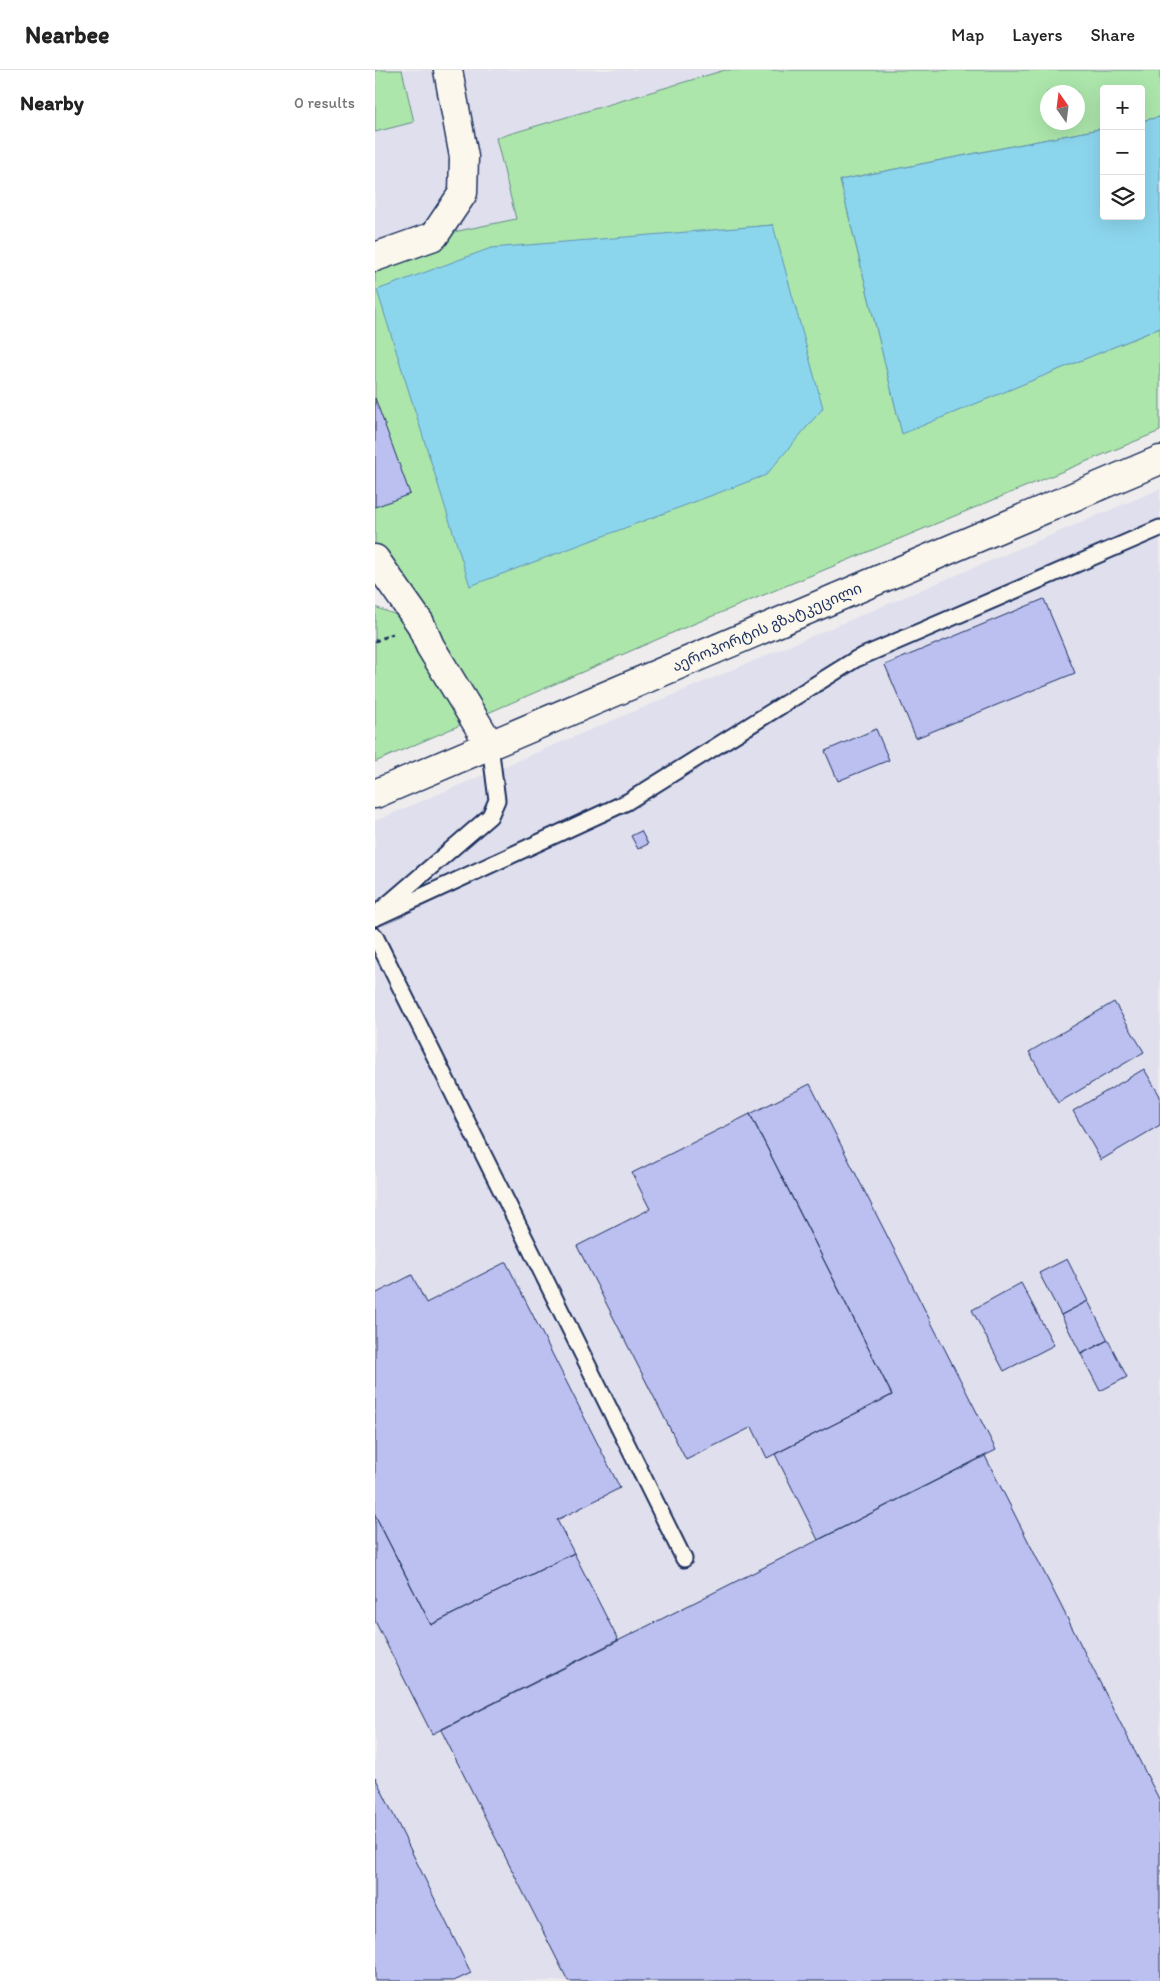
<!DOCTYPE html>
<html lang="en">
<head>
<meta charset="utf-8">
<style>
	body { margin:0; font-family:Itim,"Noto Sans Georgian",sans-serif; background:#f6f6f6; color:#222 }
	.controls { position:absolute; right:15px; top:15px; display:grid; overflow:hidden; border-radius:5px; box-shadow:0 5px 20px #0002 }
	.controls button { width:45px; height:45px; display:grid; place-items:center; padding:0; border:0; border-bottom:1px solid #e0e0e0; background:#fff; color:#222; font:25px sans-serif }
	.compass { position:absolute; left:665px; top:15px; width:45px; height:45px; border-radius:50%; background:#fff; box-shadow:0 5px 20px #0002; rotate:346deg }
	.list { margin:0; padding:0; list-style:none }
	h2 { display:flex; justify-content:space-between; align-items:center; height:65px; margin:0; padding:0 20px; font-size:21px }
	h2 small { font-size:16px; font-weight:400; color:#767676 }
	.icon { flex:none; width:28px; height:28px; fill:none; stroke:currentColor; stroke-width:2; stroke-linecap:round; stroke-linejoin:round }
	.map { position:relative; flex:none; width:785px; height:1911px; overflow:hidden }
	header { display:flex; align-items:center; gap:30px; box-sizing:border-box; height:70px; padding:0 25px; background:#fff; border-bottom:1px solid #e0e0e0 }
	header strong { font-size:24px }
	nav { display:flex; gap:28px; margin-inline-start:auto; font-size:18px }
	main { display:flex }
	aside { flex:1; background:#fff }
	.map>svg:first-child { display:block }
	.built { fill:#dfdfee }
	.green { fill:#ace6ab; stroke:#648a84; fill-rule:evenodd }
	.water { fill:#8cd6ed; stroke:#5f93b4 }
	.building { fill:#bbc0f1; stroke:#1b2f5e }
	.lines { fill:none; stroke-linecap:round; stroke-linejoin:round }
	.lane-casing { stroke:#1b2f5e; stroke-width:19 }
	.street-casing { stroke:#1b2f5e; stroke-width:31 }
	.highway-casing { stroke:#1b2f5e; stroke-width:31 }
	.path { stroke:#1b2f5e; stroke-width:3; stroke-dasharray:4 4; stroke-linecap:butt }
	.lane { stroke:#fbf7ec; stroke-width:15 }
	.street { stroke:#fbf7ec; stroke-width:28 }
	.highway { stroke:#fbf7ec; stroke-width:28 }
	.labels { text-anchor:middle; stroke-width:4; stroke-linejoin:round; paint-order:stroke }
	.street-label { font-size:15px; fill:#1b2f5e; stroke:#fbf7ec }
</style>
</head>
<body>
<header>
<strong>Nearbee</strong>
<nav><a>Map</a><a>Layers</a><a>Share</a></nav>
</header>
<main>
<aside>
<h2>Nearby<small>0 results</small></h2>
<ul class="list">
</ul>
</aside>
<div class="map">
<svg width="785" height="1911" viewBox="0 0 785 1911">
	<rect width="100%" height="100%" fill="#eeeced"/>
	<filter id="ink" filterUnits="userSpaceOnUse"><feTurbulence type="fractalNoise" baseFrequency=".02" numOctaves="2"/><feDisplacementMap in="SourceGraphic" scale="10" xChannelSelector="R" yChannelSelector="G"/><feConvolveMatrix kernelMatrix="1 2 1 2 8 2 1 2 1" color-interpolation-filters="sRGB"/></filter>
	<g filter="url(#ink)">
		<path class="built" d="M27 0H350L122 68 141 149 59 166 0 187V62L39 51Z
			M785 419V1911H0V751Z"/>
		<path class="green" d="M0 0H27L39 52 0 62Z
			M350 0H785V47L766 51V19H729V58L465 110 527 363 785 258V361L304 560 0 692V537L43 553 0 489V187L59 166 141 149 121 68ZM672 22H702V52H672ZM398 155 3 220 279 166Z"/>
		<path class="water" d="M785 47V258L527 364 465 110 729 58V146H766V51Z
			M398 155 448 338 391 405 95 516 2 220 116 178Z"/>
		<path class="building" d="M0 328 35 424 0 437Z
			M669 529 700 603 541 668 510 595Z
			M501 659 514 690 463 711 450 681Z
			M266 761 273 774 263 779 256 766Z
			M739 932 769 982 683 1033 654 982Z
			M769 999 785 1026V1055L726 1090 698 1041Z
			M435 1014 621 1380 443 1470 400 1384 517 1325 375 1044Z
			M375 1044 517 1325 392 1388 377 1357 311 1390 202 1176 275 1139 257 1103Z
			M692 1189 713 1231 686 1245 664 1203Z
			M131 1192 245 1418 182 1450 199 1483 56 1555 0 1445V1224L37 1205 51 1233Z
			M646 1213 679 1275 629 1301 597 1240Z
			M713 1231 733 1270 706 1284 686 1245Z
			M733 1270 752 1307 725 1321 706 1284Z
			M610 1386 785 1731V1911H193L66 1660Z
			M0 1445 56 1555 199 1483 243 1570 57 1664 0 1551Z
			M0 1707 96 1903 79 1911H0Z"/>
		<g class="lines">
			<defs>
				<path id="lane" d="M7 839 115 746 122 730 115 675
					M0 848 252 732 481 589 785 458
					M0 866 309 1489"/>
				<path id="street" d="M0 187 59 166 88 123 89 87 73 0
					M0 489 45 553 55 576 115 675"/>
				<g id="highway">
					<path id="s1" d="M0 724 785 390"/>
				</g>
			</defs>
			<use href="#lane" class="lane-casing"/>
			<use href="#street" class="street-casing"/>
			<use href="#highway" class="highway-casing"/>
			<path class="path" d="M0 571 18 564"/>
			<use href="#lane" class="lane"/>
			<use href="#street" class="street"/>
			<use href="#highway" class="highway"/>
		</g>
	</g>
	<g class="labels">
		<g class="street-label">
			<text dy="5" stroke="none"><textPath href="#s1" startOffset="426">აეროპორტის გზატკეცილი</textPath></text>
		</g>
	</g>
</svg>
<div class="controls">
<button>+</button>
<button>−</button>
<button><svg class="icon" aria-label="layers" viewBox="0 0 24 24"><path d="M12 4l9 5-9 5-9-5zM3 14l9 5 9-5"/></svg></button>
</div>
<svg class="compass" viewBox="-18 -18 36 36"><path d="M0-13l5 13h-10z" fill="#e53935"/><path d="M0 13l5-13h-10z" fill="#767676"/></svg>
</div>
</main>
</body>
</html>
